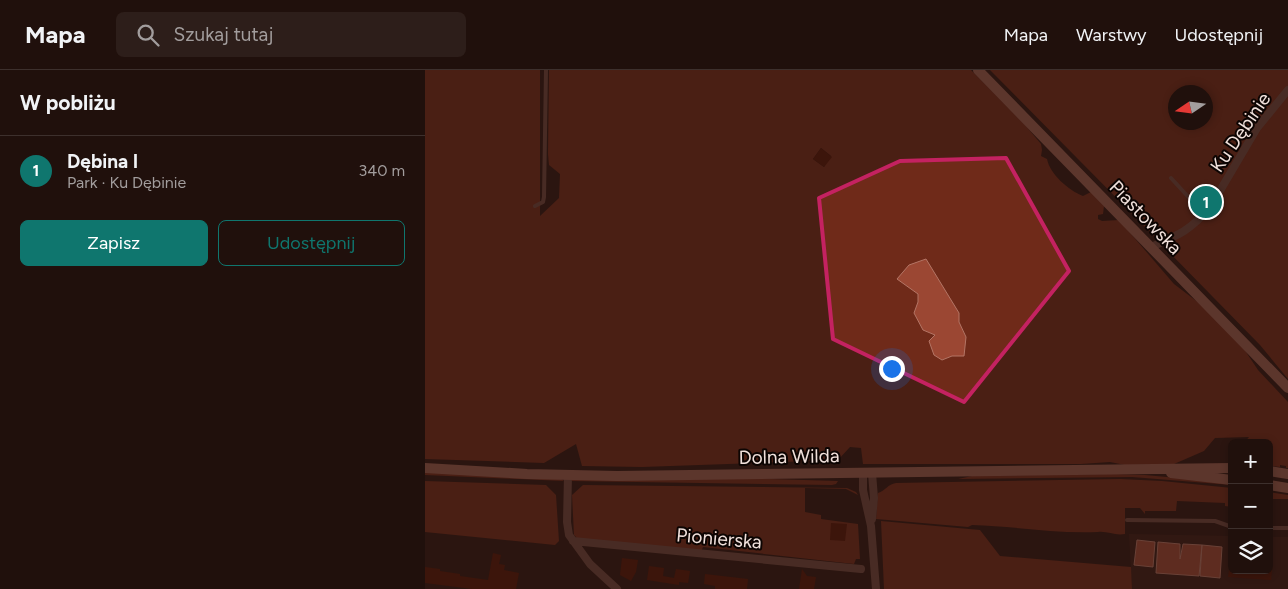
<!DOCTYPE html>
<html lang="pl">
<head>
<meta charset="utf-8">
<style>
	body { margin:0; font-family:Figtree,sans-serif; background:#2d1e1a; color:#f1f3f6 }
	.controls { position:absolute; right:15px; bottom:15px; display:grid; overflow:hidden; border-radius:8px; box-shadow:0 2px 8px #0003 }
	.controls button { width:45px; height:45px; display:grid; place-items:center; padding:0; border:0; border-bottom:1px solid #3d302d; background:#20100c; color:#f1f3f6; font:25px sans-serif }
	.compass { position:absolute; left:743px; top:15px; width:45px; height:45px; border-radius:50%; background:#20100c; box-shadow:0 2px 8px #0003; rotate:257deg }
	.you { position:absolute; left:466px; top:298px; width:18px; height:18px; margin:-12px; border:4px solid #fff; border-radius:50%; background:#1a73e8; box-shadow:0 0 0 8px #1a73e833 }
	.badge { display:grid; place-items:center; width:32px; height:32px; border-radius:50%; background:#0f766e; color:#fff; font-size:16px; font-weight:700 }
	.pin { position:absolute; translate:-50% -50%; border:2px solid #fff; box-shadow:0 1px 5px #0006 }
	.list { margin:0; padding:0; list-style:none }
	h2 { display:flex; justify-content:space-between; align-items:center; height:65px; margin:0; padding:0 20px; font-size:21px }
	h2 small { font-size:16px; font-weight:400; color:#a29d9d }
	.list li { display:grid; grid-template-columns:32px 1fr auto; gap:15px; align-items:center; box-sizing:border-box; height:70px; padding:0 20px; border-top:1px solid #3d302d }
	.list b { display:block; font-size:19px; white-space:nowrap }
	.list p { margin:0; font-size:16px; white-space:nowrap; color:#a29d9d }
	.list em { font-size:16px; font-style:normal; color:#a29d9d }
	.actions { display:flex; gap:10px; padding:15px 20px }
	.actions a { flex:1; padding:11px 0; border:1px solid #0f766e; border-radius:8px; text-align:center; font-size:18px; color:#0f766e }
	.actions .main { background:#0f766e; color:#fff }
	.icon { flex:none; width:28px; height:28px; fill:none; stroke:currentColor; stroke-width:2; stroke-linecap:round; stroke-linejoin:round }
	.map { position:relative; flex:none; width:863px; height:519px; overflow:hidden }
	header { display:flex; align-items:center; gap:30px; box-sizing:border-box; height:70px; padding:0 25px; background:#20100c; border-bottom:1px solid #3d302d }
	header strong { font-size:24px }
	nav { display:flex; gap:28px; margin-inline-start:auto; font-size:18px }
	.search { width:350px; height:45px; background:#2d1e1a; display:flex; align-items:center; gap:12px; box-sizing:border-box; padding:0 18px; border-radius:8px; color:#a29d9d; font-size:19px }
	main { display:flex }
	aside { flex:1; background:#20100c }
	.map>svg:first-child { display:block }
	.built { fill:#391c15 }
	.green { fill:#6f2a19; fill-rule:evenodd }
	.water { fill:#9b4733; stroke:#b47565 }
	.building { fill:#511405 }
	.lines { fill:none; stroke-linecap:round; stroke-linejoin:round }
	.lane { stroke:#6b463d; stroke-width:4 }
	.street { stroke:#6b463d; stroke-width:8 }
	.secondary { stroke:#975d4f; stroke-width:10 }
	.marked { fill:none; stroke:#c42261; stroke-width:4; stroke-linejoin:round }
	.labels { text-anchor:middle; stroke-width:4; stroke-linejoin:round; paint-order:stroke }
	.street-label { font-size:19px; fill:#f0e0db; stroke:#0d0503 }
</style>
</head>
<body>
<header>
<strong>Mapa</strong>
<div class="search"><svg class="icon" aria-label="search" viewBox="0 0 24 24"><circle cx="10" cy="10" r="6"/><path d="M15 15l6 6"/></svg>Szukaj tutaj</div>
<nav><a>Mapa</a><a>Warstwy</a><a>Udostępnij</a></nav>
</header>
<main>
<aside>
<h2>W pobliżu<small></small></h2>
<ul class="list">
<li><span class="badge">1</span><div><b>Dębina I</b><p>Park · Ku Dębinie</p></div><em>340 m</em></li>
</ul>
<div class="actions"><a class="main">Zapisz</a><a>Udostępnij</a></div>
</aside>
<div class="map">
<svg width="863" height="519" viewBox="0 0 863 519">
	<rect width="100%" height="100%" fill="#2b1510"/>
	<path class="built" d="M704 464 807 466V500H844V467H863V519H707Z"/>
	<path class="green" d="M0 0H115V146L134 128 135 104 124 95 123 84 124 0H546L600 55 616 74 617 80 616 86 622 89C625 104 643 120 658 126L666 122 679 136 678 144 673 145V149L677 151 694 150 749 214 778 236 819 279 833 300 863 332V398H861V396L855 395V397L847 396V397H844V373H819L824 367 790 368 779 381 749 394 700 395 685 392 656 394H438L436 378 425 377 413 390 217 397 157 396 151 374 119 393 0 389ZM396 78 406 86 399 97 388 89ZM493 224 534 243V252L541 267 527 286 517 290 510 265 493 232Z
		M565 0H863V309L835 275 739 177 740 174 733 170ZM751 22H781V52H751Z
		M0 401 136 409 139 411 0 405Z
		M687 404 720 405 807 413V415L707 407 533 409 547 406Z
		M312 408 413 411 411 414 407 415 146 411 148 409Z
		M695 409 737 411 807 418V437L800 436V433L752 431 751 441H720V444L715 438H700V464C690 466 683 461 673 462 631 464 589 456 547 455L543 457 451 449 453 423C460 421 463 414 471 413Z
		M0 411 121 415 131 425 134 471 130 475 0 462Z
		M158 415 422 418 431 422 433 425 421 419 380 418V442L396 445V449L433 454 435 489H431L429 494 278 477 276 482 152 468 149 465 147 425Z
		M844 422 863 425V429H844Z
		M456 451 555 460 575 486 706 497 707 519H459Z"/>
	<path class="water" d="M501 189 534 243V252L541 267 539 286H527L517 290 509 285 504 271 510 265 498 260 489 243 493 232V224L472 209 484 195Z
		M712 470 730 472 728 497 709 495Z
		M733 472 755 474V489L758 474 777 475 774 506 731 503Z
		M777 475 797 477 795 508 775 506Z"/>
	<path class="building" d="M396 78 407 87 399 97 388 89Z
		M406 453 422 454 420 471 405 470Z
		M68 483 76 485 74 494 80 495 79 500 94 503 91 519H47L0 513V497L15 499V501L35 504V506L63 510Z
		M197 488 213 490 211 502 206 511 195 505Z
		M224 496 239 498 238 506 249 508 251 499 265 501 263 513 254 512V515L222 510Z
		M377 499 382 506 391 507 389 519H374Z
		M804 500H847L846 510 803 507Z
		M280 504 323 509 322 519H290V516L279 514Z"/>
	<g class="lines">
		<path class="lane" d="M746 108 779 144
			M110 136 118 132 119 127 121 0
			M702 450 790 451 807 457
			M844 458H863"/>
		<path class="street" d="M726 177C754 165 766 160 786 136L832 58 863 20
			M438 403V420L446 456 451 519
			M143 405 142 452 144 465 165 494 192 519
			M447 449 449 428 447 403
			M148 471 436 499"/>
		<path class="secondary" d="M553 0 863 318
			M0 398 102 404 192 406 807 398
			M844 401 863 404
			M746 403 807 410
			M844 415 863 418"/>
	</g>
	<path d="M0 0H863V519H0ZM581 88 644 201 539 332 408 269 394 128 475 91Z" fill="#2b1510" fill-opacity=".55" fill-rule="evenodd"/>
	<path class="marked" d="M581 88 644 201 539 332 408 269 394 128 475 91Z"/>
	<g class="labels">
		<g class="street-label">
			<text transform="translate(815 62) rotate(-56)" y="7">Ku Dębinie</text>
			<text transform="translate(721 147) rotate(46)" y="7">Piastowska</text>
			<text transform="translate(364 386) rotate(-1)" y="7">Dolna Wilda</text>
			<text transform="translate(294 468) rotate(5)" y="7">Pionierska</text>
		</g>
	</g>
</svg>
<div class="controls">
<button>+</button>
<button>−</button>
<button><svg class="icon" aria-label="layers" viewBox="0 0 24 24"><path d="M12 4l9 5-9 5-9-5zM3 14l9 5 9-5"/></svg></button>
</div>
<svg class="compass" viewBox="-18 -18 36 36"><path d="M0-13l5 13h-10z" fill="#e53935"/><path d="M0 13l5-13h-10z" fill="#a29d9d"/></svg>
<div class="you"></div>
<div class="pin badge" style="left:781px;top:132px">1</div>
</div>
</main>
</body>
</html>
